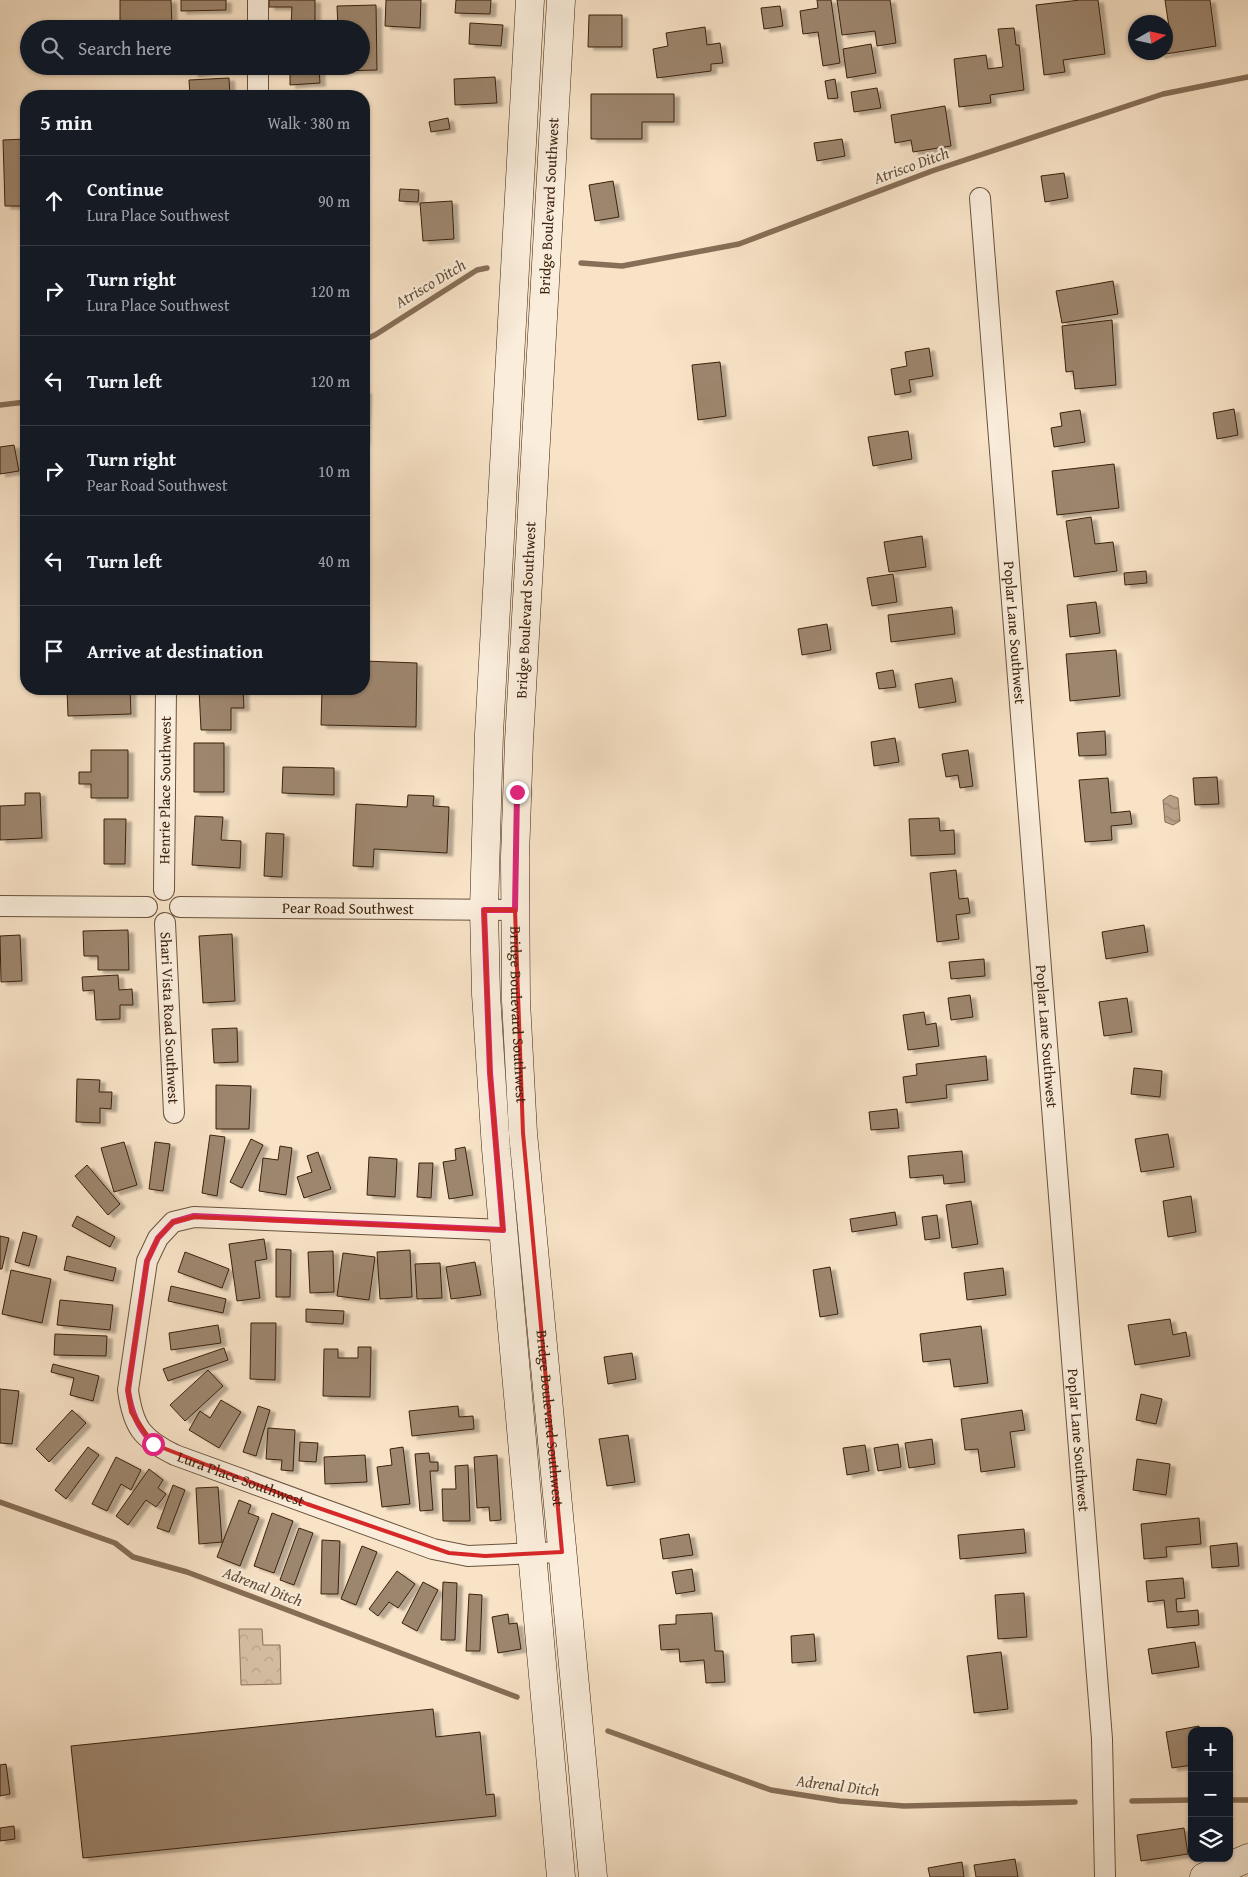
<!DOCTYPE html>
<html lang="en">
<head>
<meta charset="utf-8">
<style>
	body { margin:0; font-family:"Gentium Book Plus",serif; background:#242831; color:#f1f3f6 }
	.controls { position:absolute; right:15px; bottom:15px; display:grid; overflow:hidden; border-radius:10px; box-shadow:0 1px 4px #0004 }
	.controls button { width:45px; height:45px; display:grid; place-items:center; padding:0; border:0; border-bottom:1px solid #363941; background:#171b24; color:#f1f3f6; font:25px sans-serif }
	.compass { position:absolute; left:1128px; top:15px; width:45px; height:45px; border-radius:50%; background:#171b24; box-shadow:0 1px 4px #0004; rotate:81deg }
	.stop { position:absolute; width:15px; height:15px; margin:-11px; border:4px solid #db2777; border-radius:50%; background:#fff }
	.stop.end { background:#db2777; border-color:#fff; box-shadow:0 1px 5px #0008 }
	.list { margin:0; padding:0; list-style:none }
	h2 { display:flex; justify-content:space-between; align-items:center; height:65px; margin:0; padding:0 20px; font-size:21px }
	h2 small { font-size:16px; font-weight:400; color:#9ea1a6 }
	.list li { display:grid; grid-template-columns:32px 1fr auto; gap:15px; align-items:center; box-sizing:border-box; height:90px; padding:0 20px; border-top:1px solid #363941 }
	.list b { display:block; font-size:19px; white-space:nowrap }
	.list p { margin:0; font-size:16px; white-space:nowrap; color:#9ea1a6 }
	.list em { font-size:16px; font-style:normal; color:#9ea1a6 }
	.icon { flex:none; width:28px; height:28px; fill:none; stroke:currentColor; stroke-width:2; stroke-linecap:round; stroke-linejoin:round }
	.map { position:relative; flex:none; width:1248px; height:1877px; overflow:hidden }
	.search { position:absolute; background:#171b24; box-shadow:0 1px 4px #0004; left:20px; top:20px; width:350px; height:55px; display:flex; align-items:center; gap:12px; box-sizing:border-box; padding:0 18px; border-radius:28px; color:#9ea1a6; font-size:19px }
	.panel { position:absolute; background:#171b24; box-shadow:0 1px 4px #0004; left:20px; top:90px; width:350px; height:605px; border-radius:20px }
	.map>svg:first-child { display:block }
	.park { fill:url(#park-crowns); stroke:#8a725a }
	.water { fill:url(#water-waves); stroke:#866e57 }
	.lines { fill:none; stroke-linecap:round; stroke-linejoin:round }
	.stream { stroke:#866e57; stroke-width:5.5 }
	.building { fill:#9d866e; stroke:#3b210d; filter:url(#shadow) }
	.street-casing { stroke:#6a523c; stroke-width:22 }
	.secondary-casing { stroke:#3b210d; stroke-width:29 }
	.street { stroke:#faeddb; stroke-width:20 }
	.secondary { stroke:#faeddb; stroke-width:28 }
	.route { stroke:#db2777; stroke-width:6 }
	.marked { fill:none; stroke:#d62828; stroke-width:4; stroke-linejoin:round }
	.labels { text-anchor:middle; stroke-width:4.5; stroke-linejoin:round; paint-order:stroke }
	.street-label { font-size:15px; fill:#3b210d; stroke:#faeddb }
	.water-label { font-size:16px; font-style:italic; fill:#674e38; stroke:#faeddb }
</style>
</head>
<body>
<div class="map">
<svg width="1248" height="1877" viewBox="0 0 1248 1877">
	<defs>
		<pattern id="park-crowns" width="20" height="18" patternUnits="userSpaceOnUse" patternTransform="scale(1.25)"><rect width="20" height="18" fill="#d8c2a7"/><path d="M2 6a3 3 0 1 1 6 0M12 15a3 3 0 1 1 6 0" fill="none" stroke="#baa68f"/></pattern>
		<pattern id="water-waves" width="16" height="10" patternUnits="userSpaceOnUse" patternTransform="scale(1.25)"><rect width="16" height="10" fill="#b8a188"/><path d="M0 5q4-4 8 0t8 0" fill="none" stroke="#97836e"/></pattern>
		<filter id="shadow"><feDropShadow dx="5.5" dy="3" stdDeviation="1" flood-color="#0004"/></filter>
	</defs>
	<rect width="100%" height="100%" fill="#f8e3c7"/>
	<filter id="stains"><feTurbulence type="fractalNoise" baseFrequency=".004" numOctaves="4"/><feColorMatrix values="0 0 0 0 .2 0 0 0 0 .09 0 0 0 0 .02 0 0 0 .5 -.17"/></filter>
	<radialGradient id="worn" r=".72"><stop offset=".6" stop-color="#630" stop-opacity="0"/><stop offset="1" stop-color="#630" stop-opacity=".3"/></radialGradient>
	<path class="park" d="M239 1629H262L263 1645H280L281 1684 241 1685Z"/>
	<path class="water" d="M1170 795 1178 798 1180 821 1173 825 1165 822 1163 800Z"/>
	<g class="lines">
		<path class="stream" d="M581 263 622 266 739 244 932 171 1163 94 1248 77
			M364 340 375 335 477 270 487 268
			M0 405 26 402
			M0 1502 115 1543 133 1557 187 1572 517 1697
			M608 1731 771 1790 840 1801 904 1806 1075 1802
			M1229 1800H1248
			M1132 1801 1192 1800"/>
	</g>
	<path class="building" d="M120 0H171L172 27 120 28Z
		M181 0H226V10L181 11Z
		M269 0H315V25H291L292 7H269Z
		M386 0H421L420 28 385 26Z
		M456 0H491L490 14 455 13Z
		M817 0H831L840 63 823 66 818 32 803 34 800 11 818 8Z
		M837 0H890L896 43 877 46 875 31 842 35Z
		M1080 0H1098L1105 54 1063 60 1065 72 1044 75 1036 5Z
		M1165 0H1210L1216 46 1159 55 1158 52H1166V27H1169Z
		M376 5 377 70 339 71V66H361V29H338L337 6Z
		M780 6 783 26 764 29 761 8Z
		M589 15H622V47H588Z
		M470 23 503 25 501 46 469 44Z
		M705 27 707 45 720 43 723 63 711 64V71L657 78 653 49 668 46 666 33Z
		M1014 28 1016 45H1019L1024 90 990 95 991 103 959 107 954 59 986 55 988 69 1003 67 998 29Z
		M871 44 876 73 847 78 843 49Z
		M192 66H230V68L193 74Z
		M290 66H319L320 83 290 85Z
		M495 77 497 103 455 105 454 79Z
		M229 78 230 96H190L189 80Z
		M835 79 838 98 828 99 825 81Z
		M877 88 881 108 854 112 851 92Z
		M591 94H674V122H642V139H591Z
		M945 106 951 146 913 152 911 140 895 143 891 115Z
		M448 118 450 129 431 132 429 122Z
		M26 139V206H5L3 140Z
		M842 139 845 156 817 161 814 143Z
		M1064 173 1068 198 1045 202 1041 176Z
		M613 181 619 217 595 221 589 185Z
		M400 189 419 190 418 202 399 201Z
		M452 201 454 239 423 241 420 203Z
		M1113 281 1118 314 1062 323 1056 291Z
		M1112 320 1116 385 1075 389 1073 371 1066 372 1062 326Z
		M929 348 933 376 909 380 911 392 895 395 891 369 907 366 905 352Z
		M720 362 726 416 698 420 692 365Z
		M364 391H366L364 443Z
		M1234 409 1238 435 1217 439 1213 413Z
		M1080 410 1085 442 1054 447 1051 428 1062 426 1060 413Z
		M908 431 912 459 873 466 868 437Z
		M14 445 19 471 0 474V447Z
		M1114 464 1119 508 1057 515 1052 471Z
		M1091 517 1095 544 1113 542 1117 571 1074 577 1066 521Z
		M922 536 926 567 889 572 884 542Z
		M1146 571 1147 583 1125 585 1124 573Z
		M893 574 897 602 872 606 867 578Z
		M1096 602 1100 633 1070 637 1067 605Z
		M952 607 955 634 891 642 888 615Z
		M827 624 831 650 802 655 798 629Z
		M1116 650 1120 696 1070 701 1066 654Z
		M364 661 417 663 416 727 321 725 322 689H364Z
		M893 670 896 687 879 689 876 673Z
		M952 678 956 702 919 708 915 684Z
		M67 689H130L131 714 68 716Z
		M199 689H243L244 708H231V730H201Z
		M1105 731 1106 755 1079 756 1077 733Z
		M895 738 899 762 874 766 871 742Z
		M194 743H224V792H194Z
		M91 750H128V798H91V784H79V772H91Z
		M968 750 973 786 960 788 958 775 946 777 942 754Z
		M283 767 334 768V795L282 793Z
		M1217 777 1219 804 1195 805 1193 778Z
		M1108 778 1111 813 1130 811 1132 824 1111 826 1112 840 1085 842 1079 780Z
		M25 793H40L42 838 0 840V806L25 805Z
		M408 795 434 796 433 806 449 807 447 853 374 849 373 867 353 866 356 804 407 807Z
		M195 816 223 817 221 840 241 841 240 868 192 865Z
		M939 818 940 831 954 830 955 854 911 856 909 819Z
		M104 819H126L125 864H104Z
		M266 833 284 834 282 877 264 876Z
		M956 870 959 899 968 898 970 913 956 915 959 939 937 942 930 873Z
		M1144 925 1148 952 1106 959 1102 932Z
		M128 930 129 970H98V956H84L83 931Z
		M232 934 235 1001 203 1003 199 936Z
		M20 935 22 981 1 982 0 936Z
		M984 959 985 976 951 979 949 962Z
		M118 975 119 990 132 989 133 1005H120V1019L96 1020 94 990 83 991 82 977Z
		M970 995 973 1017 951 1020 948 998Z
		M1127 998 1132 1032 1104 1036 1099 1002Z
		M924 1012 926 1025 936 1023 939 1046 908 1050 903 1015Z
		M237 1028 238 1062 214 1063 212 1029Z
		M986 1056 988 1080 946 1085 947 1098 906 1103 903 1077 917 1075 916 1064Z
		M1134 1068 1162 1071 1160 1097 1131 1094Z
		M77 1079 100 1080 99 1092H112L111 1109 100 1108V1123L76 1122Z
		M216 1085 251 1086 249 1129H216Z
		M897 1109 899 1128 871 1130 869 1112Z
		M1168 1134 1174 1167 1141 1172 1135 1139Z
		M210 1135 225 1137 217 1196 202 1193Z
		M251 1139 263 1145 242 1188 230 1182Z
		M124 1142 137 1185 114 1192 101 1148Z
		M155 1142 170 1144 163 1191 149 1189Z
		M280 1146 292 1148 286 1195 259 1191 263 1158 278 1160Z
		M465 1147 473 1195 449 1199 443 1162 456 1160 455 1149Z
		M962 1151 965 1182 944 1184 943 1175 910 1178 908 1156Z
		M318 1152 331 1189 304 1198 297 1177 312 1172 307 1156Z
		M369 1157 397 1159 395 1197 367 1195Z
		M419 1163H433L431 1198 417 1197Z
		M87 1165 120 1204 108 1215 75 1176Z
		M1191 1196 1196 1232 1168 1237 1163 1201Z
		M971 1201 978 1244 952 1248 946 1205Z
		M895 1212 897 1225 852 1232 850 1219Z
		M937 1215 940 1238 925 1240 922 1217Z
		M77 1216 115 1237 110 1247 72 1226Z
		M23 1232 37 1236 29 1266 15 1262Z
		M0 1236 9 1238 2 1269H0Z
		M264 1239 267 1259 255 1261 260 1298 237 1301 229 1244Z
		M276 1249 291 1250 290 1297H276Z
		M410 1250 412 1297 380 1299 377 1252Z
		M333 1251 334 1292 310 1293 308 1252Z
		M185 1252 229 1269 222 1288 178 1272Z
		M343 1253 375 1257 369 1300 337 1296Z
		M67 1256 116 1268 113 1281 64 1270Z
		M475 1262 481 1295 451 1299 446 1267Z
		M440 1263 442 1298 417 1299 415 1264Z
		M830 1267 838 1314 820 1317 813 1270Z
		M1003 1268 1006 1295 967 1300 964 1273Z
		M11 1270 51 1279 42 1323 2 1314Z
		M171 1286 226 1299 223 1313 168 1301Z
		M60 1300 113 1305 110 1330 57 1325Z
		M306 1309 344 1311 343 1324 306 1322Z
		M1170 1319 1173 1335 1186 1332 1190 1356 1135 1365 1128 1325Z
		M251 1323H276L275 1380 250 1379Z
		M218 1325 221 1343 171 1350 169 1333Z
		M981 1326 988 1383 954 1387 950 1359 923 1362 920 1334Z
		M55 1334 107 1336 106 1356 54 1355Z
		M358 1347H371L370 1397 323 1396 324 1349H338V1358H358Z
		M224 1348 228 1360 168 1381 163 1369Z
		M632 1353 636 1379 608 1384 604 1357Z
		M53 1364 99 1376 93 1401 70 1395 74 1378 51 1372Z
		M208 1370 223 1386 185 1421 170 1405Z
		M0 1389 19 1391 12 1444 0 1443Z
		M1141 1394 1162 1399 1156 1424 1136 1420Z
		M221 1400 241 1412 219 1448 189 1430 200 1411 210 1418Z
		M258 1406 270 1410 256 1456 243 1452Z
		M458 1406 459 1417 473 1416 474 1429 412 1436 409 1411Z
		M72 1410 86 1423 49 1462 36 1449Z
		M1022 1410 1025 1430 1010 1432 1015 1467 981 1472 978 1449 965 1450 961 1419Z
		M268 1428 295 1430 293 1471 281 1470 282 1460 266 1459Z
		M628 1435 635 1482 607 1486 599 1439Z
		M932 1439 935 1464 909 1468 905 1443Z
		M300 1442 318 1443 316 1462 299 1461Z
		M898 1444 901 1467 878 1471 874 1448Z
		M865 1445 869 1471 847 1475 843 1448Z
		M88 1447 99 1455 66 1499 55 1490Z
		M403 1447 410 1504 382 1507 377 1467 392 1465 390 1449Z
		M429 1453 430 1462H438V1471H430L433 1510 420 1511 415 1454Z
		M365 1455 367 1482 325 1484 324 1457Z
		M497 1455 501 1520 490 1521 489 1507 477 1508 474 1457Z
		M116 1457 141 1470 131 1490 121 1484 107 1511 92 1504Z
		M1137 1459 1170 1464 1166 1495 1133 1490Z
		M468 1465 470 1521H443L442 1489H456L455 1466Z
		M149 1469 163 1480 158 1488 166 1494 156 1507 146 1500 128 1525 116 1516Z
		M173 1485 185 1490 169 1532 157 1528Z
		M218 1487 222 1542 199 1544 196 1488Z
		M239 1500 251 1505 248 1513 259 1517 240 1566 217 1557Z
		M272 1513 293 1521 274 1573 254 1566Z
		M1199 1518 1201 1544 1166 1547 1167 1557 1144 1559 1141 1524Z
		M299 1528 313 1533 294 1585 280 1580Z
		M1024 1529 1026 1553 960 1559 958 1535Z
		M689 1534 693 1555 663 1559 660 1539Z
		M322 1540 340 1541 338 1594H321Z
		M1237 1543 1239 1566 1212 1568 1210 1546Z
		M362 1546 377 1552 356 1605 341 1599Z
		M692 1569 695 1591 676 1594 672 1572Z
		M397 1571 415 1584 398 1608 389 1602 378 1616 369 1609Z
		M1183 1578 1185 1598 1176 1599 1177 1612 1198 1610 1199 1625 1167 1628 1164 1600 1148 1602 1146 1581Z
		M423 1582 438 1590 417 1631 402 1623Z
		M443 1582 457 1583 455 1640H441Z
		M1024 1593 1027 1637 998 1639 995 1595Z
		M469 1594 482 1595 480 1651H466Z
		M712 1613 715 1651H723L725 1682 706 1683 704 1660 680 1662 679 1649 661 1650 659 1625 676 1624V1615Z
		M508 1614 509 1624 517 1623 521 1649 498 1653 492 1617Z
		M814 1634 816 1661 792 1663 791 1636Z
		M1195 1642 1199 1667 1152 1674 1148 1649Z
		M1001 1652 1008 1709 974 1713 967 1656Z
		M433 1709 436 1737 480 1732 486 1795 494 1794 496 1816 83 1858 71 1746Z
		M1199 1726V1731H1192V1765L1172 1768 1166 1732Z
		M6 1764 10 1794 0 1796V1765Z
		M14 1826 15 1839 0 1841V1828Z
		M1184 1828 1188 1854 1141 1861 1137 1835Z
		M1015 1859 1018 1877H976L974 1865Z
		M962 1862 964 1877H930L928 1868Z"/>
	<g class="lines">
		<defs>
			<g id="street">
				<path d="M258 0V29"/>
				<path d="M258 66V96"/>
				<path id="s1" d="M980 198 1102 1739 1105 1877"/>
				<path id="s2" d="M164 890 166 689"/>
				<path d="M0 906 147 907"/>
				<path id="s3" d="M180 907 515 910"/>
				<path id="s4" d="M165 923 174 1113"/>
				<path id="s5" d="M503 1230 194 1217 173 1222 158 1238 147 1261 128 1390C133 1427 142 1439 175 1455L433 1549 468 1556 562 1552"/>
			</g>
			<g id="secondary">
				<path d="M530 0 489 734 484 910 486 994 496 1149 561 1877"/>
				<path id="s6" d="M561 0 519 741 515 857 516 1001 523 1133 593 1877"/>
				<path d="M1204 1877 1248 1858"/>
			</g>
		</defs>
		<use href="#street" class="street-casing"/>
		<use href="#secondary" class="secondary-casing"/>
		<use href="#street" class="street"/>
		<use href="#secondary" class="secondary"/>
	</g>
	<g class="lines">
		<path class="route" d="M153 1444C138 1427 131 1413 128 1390L147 1261 158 1238 173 1222 194 1216 503 1230 490 1073 484 910H515L517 792"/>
	</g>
	<path class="marked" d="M484 910H515L523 1133 562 1552 485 1556 449 1553 307 1504 153 1444 131 1412 128 1390 147 1261 158 1238 173 1222 194 1217 503 1230 490 1073Z"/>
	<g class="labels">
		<g class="street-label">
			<text transform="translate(549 206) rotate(-87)" y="5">Bridge Boulevard Southwest</text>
			<text transform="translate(526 610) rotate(-87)" y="5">Bridge Boulevard Southwest</text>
			<text dy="5" stroke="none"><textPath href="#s1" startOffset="436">Poplar Lane Southwest</textPath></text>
			<text dy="5" stroke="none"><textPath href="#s2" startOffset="100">Henrie Place Southwest</textPath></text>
			<text dy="5" stroke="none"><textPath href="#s3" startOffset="168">Pear Road Southwest</textPath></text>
			<text dy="5" stroke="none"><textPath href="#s6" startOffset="1016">Bridge Boulevard Southwest</textPath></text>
			<text dy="5" stroke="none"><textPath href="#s4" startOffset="95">Shari Vista Road Southwest</textPath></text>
			<text dy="5" stroke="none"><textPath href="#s1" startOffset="841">Poplar Lane Southwest</textPath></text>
			<text dy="5" stroke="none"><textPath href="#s6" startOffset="1421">Bridge Boulevard Southwest</textPath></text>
			<text dy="5" stroke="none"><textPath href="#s1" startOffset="1246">Poplar Lane Southwest</textPath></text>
			<text dy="5" stroke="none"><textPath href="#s5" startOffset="664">Lura Place Southwest</textPath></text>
		</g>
		<g class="water-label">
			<text transform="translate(911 165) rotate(-20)" y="6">Atrisco Ditch</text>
			<text transform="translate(430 283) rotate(-31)" y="6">Atrisco Ditch</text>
			<text transform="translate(263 1586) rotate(21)" y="6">Adrenal Ditch</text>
			<text transform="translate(838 1785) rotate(7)" y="6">Adrenal Ditch</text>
		</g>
	</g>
	<rect width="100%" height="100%" filter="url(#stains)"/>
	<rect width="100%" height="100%" fill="url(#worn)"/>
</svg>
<div class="controls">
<button>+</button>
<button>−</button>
<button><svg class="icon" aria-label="layers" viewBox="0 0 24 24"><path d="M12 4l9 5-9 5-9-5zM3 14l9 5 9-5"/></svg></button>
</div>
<svg class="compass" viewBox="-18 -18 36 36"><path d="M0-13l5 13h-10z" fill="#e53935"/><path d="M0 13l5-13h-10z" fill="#9ea1a6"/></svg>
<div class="stop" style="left:153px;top:1444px"></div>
<div class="stop end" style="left:517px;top:792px"></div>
<div class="search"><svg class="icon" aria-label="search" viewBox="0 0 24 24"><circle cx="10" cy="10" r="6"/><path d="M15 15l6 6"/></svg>Search here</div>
<section class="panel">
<h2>5 min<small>Walk · 380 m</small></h2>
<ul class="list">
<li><svg class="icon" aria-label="ahead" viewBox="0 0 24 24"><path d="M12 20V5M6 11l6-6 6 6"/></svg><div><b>Continue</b><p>Lura Place Southwest</p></div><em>90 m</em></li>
<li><svg class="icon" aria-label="right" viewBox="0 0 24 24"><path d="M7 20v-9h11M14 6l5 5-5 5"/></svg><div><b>Turn right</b><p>Lura Place Southwest</p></div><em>120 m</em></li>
<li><svg class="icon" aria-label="left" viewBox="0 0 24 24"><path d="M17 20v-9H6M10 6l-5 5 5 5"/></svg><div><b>Turn left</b></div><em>120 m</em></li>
<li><svg class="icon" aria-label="right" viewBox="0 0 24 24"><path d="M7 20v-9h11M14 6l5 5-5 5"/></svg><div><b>Turn right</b><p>Pear Road Southwest</p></div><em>10 m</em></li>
<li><svg class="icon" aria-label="left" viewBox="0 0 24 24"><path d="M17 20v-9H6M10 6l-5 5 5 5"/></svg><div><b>Turn left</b></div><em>40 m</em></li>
<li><svg class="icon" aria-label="arrive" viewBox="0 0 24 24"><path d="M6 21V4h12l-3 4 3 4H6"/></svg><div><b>Arrive at destination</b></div></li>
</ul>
</section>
</div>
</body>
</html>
